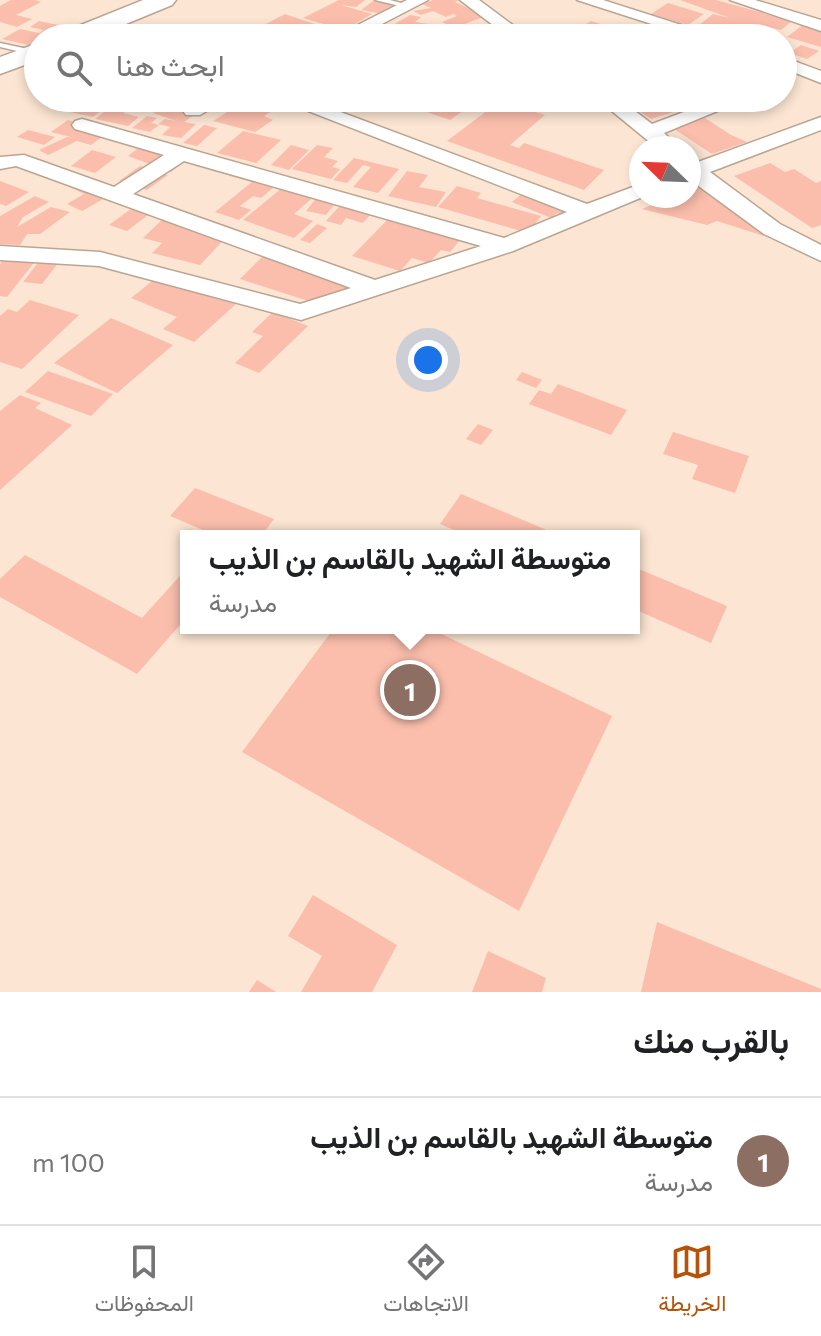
<!DOCTYPE html>
<html lang="ar">
<head>
<meta charset="utf-8">
<style>
	body { margin:0; font-family:Commissioner,Vazirmatn,sans-serif; background:#f6f6f6; color:#202124; direction:rtl }
	.compass { position:absolute; left:629px; top:136px; width:72px; height:72px; border-radius:50%; background:#fff; box-shadow:0 4px 12px #0003; rotate:293deg }
	.you { position:absolute; left:428px; top:360px; width:28px; height:28px; margin:-20px; border:6px solid #fff; border-radius:50%; background:#1a73e8; box-shadow:0 0 0 12px #1a73e833 }
	.badge { display:grid; place-items:center; width:52px; height:52px; border-radius:50%; background:#b45309; color:#fff; font-size:26px; font-weight:700 }
	.pin { position:absolute; translate:-50% -50%; border:4px solid #fff; box-shadow:0 2px 8px #0006 }
	.popup { position:absolute; left:180px; top:530px; width:460px; height:104px; box-sizing:border-box; display:grid; place-content:center; border-radius:0px; background:#fff; filter:drop-shadow(0 2px 6px #0005); font-size:26px; white-space:nowrap; color:#757577 }
	.popup b { font-size:30px; color:#202124 }
	.popup::after { content:''; position:absolute; left:50%; top:100%; margin-left:-16px; border:16px solid transparent; border-top-color:#fff }
	.list { margin:0; padding:0; list-style:none }
	h2 { display:flex; justify-content:space-between; align-items:center; height:104px; margin:0; padding:0 32px; font-size:34px }
	h2 small { font-size:26px; font-weight:400; color:#757577 }
	.list li { display:grid; grid-template-columns:52px 1fr auto; gap:24px; align-items:center; box-sizing:border-box; height:128px; padding:0 32px; border-top:2px solid #e0e0e0 }
	.list b { display:block; font-size:30px; white-space:nowrap }
	.list p { margin:0; font-size:26px; white-space:nowrap; color:#757577 }
	.list em { font-size:26px; font-style:normal; color:#757577 }
	.icon { flex:none; width:44px; height:44px; fill:none; stroke:currentColor; stroke-width:2; stroke-linecap:round; stroke-linejoin:round }
	.map { position:relative; flex:none; width:821px; height:992px; overflow:hidden; direction:ltr }
	.search { position:absolute; background:#fff; box-shadow:0 4px 12px #0003; left:24px; right:24px; top:24px; height:88px; display:flex; align-items:center; gap:20px; box-sizing:border-box; padding:0 28px; border-radius:44px; color:#757577; font-size:30px }
	.sheet { height:232px; background:#fff }
	nav { display:flex; justify-content:space-around; align-items:center; box-sizing:border-box; height:112px; border-top:2px solid #e0e0e0; background:#fff; font-size:22px; color:#757577 }
	nav a { display:grid; justify-items:center; gap:4px }
	nav .on { color:#b45309 }
	.map>svg:first-child { display:block }
	.building { fill:#fbbead }
	.lines { fill:none; stroke-linecap:round; stroke-linejoin:round }
	.service-casing { stroke:#baa593; stroke-width:3 }
	.minor-casing { stroke:#baa593; stroke-width:3 }
	.primary-casing { stroke:#baa593; stroke-width:3 }
	.service { fill:#fff; fill-rule:evenodd }
	.minor { fill:#fff; fill-rule:evenodd }
	.primary { fill:#fff; fill-rule:evenodd }
</style>
</head>
<body>
<div class="map">
<svg width="821" height="992" viewBox="0 0 821 992">
	<rect width="100%" height="100%" fill="#fce5d2"/>
	<path class="building" d="M11 0H35L41 2 16 15 32 19 17 27 0 22V6Z
		M339 0H365L356 7 341 5 372 14 344 30 303 18Z
		M433 0H459L455 2 486 16 454 28 442 22 457 16 453 14 446 17 433 11 421 15 413 11 431 8 422 4Z
		M680 0H716L792 21 781 30 773 28 768 32 784 38H730L695 28 713 14 730 18Z
		M373 1 394 5 384 14 361 10Z
		M668 3 704 14 688 25 651 14Z
		M285 14 335 31 321 38 243 36Z
		M410 15 421 17 415 22 450 27 441 34 433 32 426 38 404 34 399 38H371Z
		M39 21 72 28 56 38H38V47L2 39 20 29 39 33 44 30 30 27Z
		M591 21 626 32 620 35 586 24Z
		M656 22 694 35 650 38 636 33Z
		M804 24 821 29V47L787 37Z
		M581 26 599 35 613 38H549Z
		M801 45 819 51 807 59 789 53Z
		M78 98 100 104H110L93 117 70 112 76 107 68 106Z
		M249 98 280 106 264 116 273 120 255 132 213 121Z
		M426 98H459L462 99 454 104 466 109 450 120 421 110 434 101Z
		M619 98H716V99L651 119Z
		M175 100 203 109 184 122 196 124 181 138 162 135 170 127 158 124 165 119 176 121 153 113Z
		M500 101 545 115 510 145 519 148 524 143 604 170 584 190 447 141Z
		M113 105 128 109 123 113 139 117 128 126 95 119Z
		M147 116 157 118 151 123 159 125 150 132 132 128Z
		M705 118 731 135 747 142 712 154 674 129Z
		M68 120 110 131 91 145 77 141 48 155 39 150 67 137 74 138 51 132Z
		M204 125 217 128 197 146 183 143Z
		M28 130 55 137 44 145 17 137Z
		M243 131 281 140 256 163 217 153Z
		M145 143 192 155 171 172 128 156Z
		M291 145 309 150 289 170 271 165Z
		M317 145 333 148 324 157 338 161 332 167 340 169 331 179 292 169Z
		M92 150 116 157 95 173 71 166Z
		M354 158 399 169 378 193 353 187 371 167 363 165 347 183 333 180Z
		M770 163 785 172 794 169 816 183 821 181V225L812 228 734 176Z
		M140 166 168 175 147 190 119 181Z
		M407 171 428 175 419 187 446 192 436 207 388 196Z
		M259 176 280 182 261 198 253 196 240 206 251 210 239 220 215 212Z
		M81 178 112 194 82 211 67 204 84 194 66 185Z
		M0 181 29 192 6 206 0 204Z
		M711 182 787 227 783 237 777 240 717 221 707 225 642 209 671 197 689 196 691 191Z
		M288 183 318 193 294 214 313 221 294 238 243 220Z
		M457 186 481 193 477 198 541 216 528 233 438 207Z
		M530 187 575 204 562 215 557 213 551 218 512 202Z
		M321 192 341 196 326 215 306 211Z
		M35 196 49 202 23 217 17 227 51 207 70 212 40 234H27L20 245 0 244V216Z
		M345 200 375 209 363 223 346 218 341 225 326 221Z
		M135 206 152 212 127 231 109 225Z
		M397 210 461 239 450 252 441 250 429 263 412 258 400 271 352 256Z
		M167 215 232 231 200 265 152 253 162 243 143 238Z
		M317 224 327 228 310 243 300 240Z
		M272 247 360 274 330 308 240 279Z
		M44 255 62 258 42 284 23 282Z
		M6 257 36 260 7 297 0 296V264Z
		M161 274 237 303 194 342 163 329 177 317 131 298Z
		M30 300 79 315 22 369 0 362V316L8 309 17 312Z
		M273 312 308 326 259 373 235 363 263 336 252 332Z
		M111 318 173 345 117 393 54 363Z
		M48 371 113 394 91 416 25 392Z
		M522 372 542 380 536 388 516 380Z
		M558 384 627 410 611 435 529 404 539 390 551 394Z
		M20 395 41 403 35 408 72 425 0 490V411Z
		M478 424 493 430 481 445 466 439Z
		M673 432 749 456 735 493 692 479 698 465 663 454Z
		M195 488 274 519 261 536H217L170 516Z
		M461 494 561 536H468L440 524Z
		M25 555 142 618 186 569V618L137 674 0 597V579Z
		M634 567 727 606 711 643 634 609Z
		M334 628H429L612 716 519 911 242 752Z
		M313 895 397 945 372 992H301L322 956 288 936Z
		M657 922 821 989V992H641Z
		M488 951 546 978 542 992H472Z
		M257 980 276 992H249Z"/>
	<g class="lines">
		<defs>
			<path id="service" d="M375 0H390L412 6 408 8Z
				M0 43 37 51 38 53 34 55 0 47Z"/>
			<path id="minor" d="M407 0H428L355 38H332Z
				M460 0H479L530 38H510Z
				M577 0H603L722 38H695Z
				M730 0H755L821 20V31Z
				M783 57 821 71V83L783 68Z
				M203 98H228L200 115H186L183 111Z
				M275 98H303L587 204 641 184V196H645L513 251 301 320 99 266 0 260V246L100 252 300 304 351 288 16 166 0 169V157L24 155 114 187 164 155 75 129 72 125 75 121 82 119 504 238 567 212ZM184 161 481 246 375 280 133 194Z
				M596 98H618L652 124 721 98H749L664 133 680 148H657Z
				M821 117V130L710 172 780 224 821 245V261L764 234 689 179V160L698 162Z"/>
			<path id="primary" d="M143 0H176L172 5 92 38H57L61 33Z
				M38 43V60L0 74V57Z"/>
		</defs>
		<use href="#service" class="service-casing"/>
		<use href="#minor" class="minor-casing"/>
		<use href="#primary" class="primary-casing"/>
		<use href="#service" class="service"/>
		<use href="#minor" class="minor"/>
		<use href="#primary" class="primary"/>
	</g>
</svg>
<svg class="compass" viewBox="-18 -18 36 36"><path d="M0-13l5 13h-10z" fill="#e53935"/><path d="M0 13l5-13h-10z" fill="#757577"/></svg>
<div class="you"></div>
<div class="pin badge" style="left:410px;top:690px;background:#8d6e63">1</div>
<div class="popup"><b>متوسطة الشهيد بالقاسم بن الذيب</b>مدرسة</div>
<div class="search"><svg class="icon" aria-label="search" viewBox="0 0 24 24"><circle cx="10" cy="10" r="6"/><path d="M15 15l6 6"/></svg>ابحث هنا</div>
</div>
<section class="sheet">
<h2>بالقرب منك<small></small></h2>
<ul class="list">
<li><span class="badge" style="background:#8d6e63">1</span><div><b>متوسطة الشهيد بالقاسم بن الذيب</b><p>مدرسة</p></div><em>100 m</em></li>
</ul>
</section>
<nav>
<a class="on"><svg class="icon" aria-label="map" viewBox="0 0 24 24"><path d="M3 6l6-2 6 2 6-2v14l-6 2-6-2-6 2zM9 4v14M15 6v14"/></svg>الخريطة</a>
<a><svg class="icon" aria-label="directions" viewBox="0 0 24 24"><path d="M12 3l9 9-9 9-9-9zM9 14v-3h6M13 9l2 2-2 2"/></svg>الاتجاهات</a>
<a><svg class="icon" aria-label="saved" viewBox="0 0 24 24"><path d="M7 4h10v16l-5-4-5 4z"/></svg>المحفوظات</a>
</nav>
</body>
</html>
